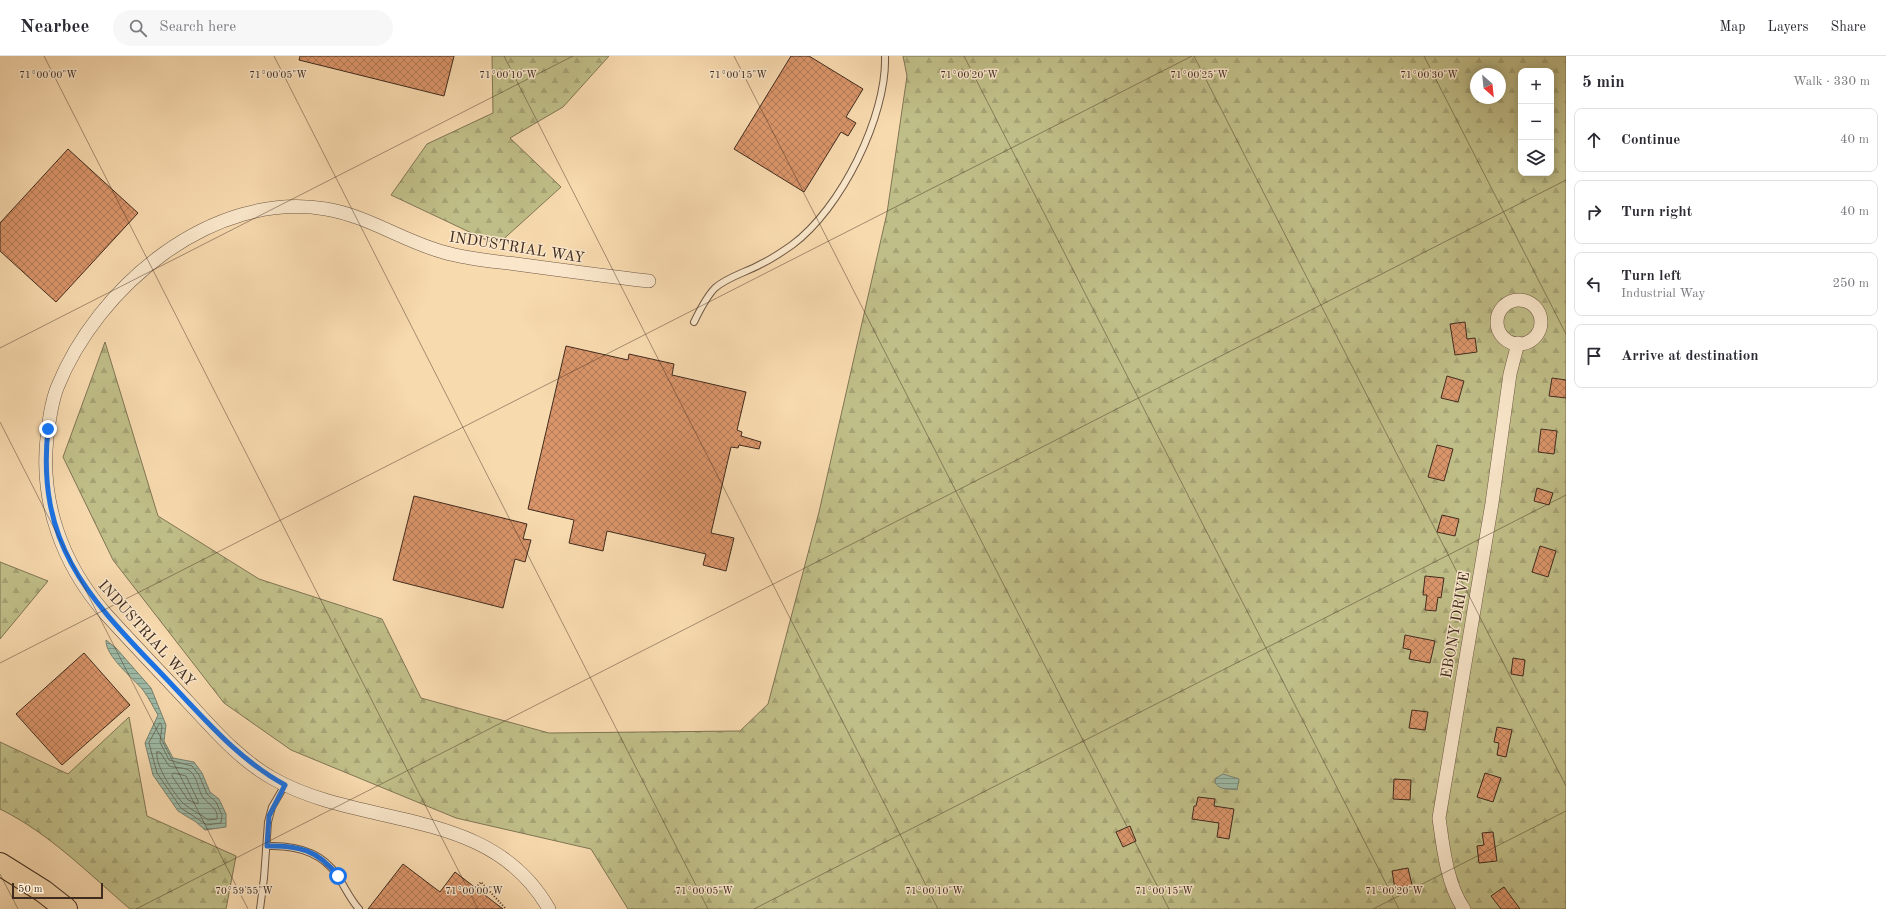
<!DOCTYPE html>
<html lang="en">
<head>
<meta charset="utf-8">
<style>
	body { margin:0; font-family:"Old Standard TT",serif; background:#f7f7f7; color:#2b2b33 }
	.controls { position:absolute; right:12px; top:12px; display:grid; overflow:hidden; border-radius:8px; box-shadow:0 2px 10px #0003 }
	.controls button { width:36px; height:36px; display:grid; place-items:center; padding:0; border:0; border-bottom:1px solid #e1e1e2; background:#fff; color:#2b2b33; font:20px sans-serif }
	.compass { position:absolute; left:1470px; top:12px; width:36px; height:36px; border-radius:50%; background:#fff; box-shadow:0 2px 10px #0003; rotate:153deg }
	.scale { position:absolute; left:12px; bottom:10px; width:91px; box-sizing:border-box; padding-left:4px; border:2px solid #402c1f; border-top:0; font-size:11px; line-height:14px; white-space:nowrap; color:#402c1f; -webkit-text-stroke:3px #fae7cb; paint-order:stroke }
	.stop { position:absolute; width:12px; height:12px; margin:-9px; border:3px solid #1a73e8; border-radius:50%; background:#fff }
	.stop.end { background:#1a73e8; border-color:#fff; box-shadow:0 1px 4px #0008 }
	.list { margin:0; padding:0; list-style:none }
	h2 { display:flex; justify-content:space-between; align-items:center; height:52px; margin:0; padding:0 16px; font-size:17px }
	h2 small { font-size:13px; font-weight:400; color:#7c7c81 }
	.list li { display:grid; grid-template-columns:26px 1fr auto; gap:12px; align-items:center; box-sizing:border-box; height:64px; margin:0 8px 8px; padding:0 8px; border:1px solid #e1e1e2; border-radius:8px }
	.list b { display:block; font-size:15px; white-space:nowrap }
	.list p { margin:0; font-size:13px; white-space:nowrap; color:#7c7c81 }
	.list em { font-size:13px; font-style:normal; color:#7c7c81 }
	.icon { flex:none; width:22px; height:22px; fill:none; stroke:currentColor; stroke-width:2; stroke-linecap:round; stroke-linejoin:round }
	.map { position:relative; flex:none; width:1566px; height:853px; overflow:hidden }
	header { display:flex; align-items:center; gap:24px; box-sizing:border-box; height:56px; padding:0 20px; background:#fff; border-bottom:1px solid #e1e1e2 }
	header strong { font-size:19px }
	nav { display:flex; gap:22px; margin-inline-start:auto; font-size:14px }
	.search { width:280px; height:36px; background:#f7f7f7; display:flex; align-items:center; gap:10px; box-sizing:border-box; padding:0 14px; border-radius:22px; color:#7c7c81; font-size:15px }
	main { display:flex }
	aside { flex:1; background:#fff }
	.map>svg:first-child { display:block }
	.forest { fill:url(#forest-firs); stroke:#807554; fill-rule:evenodd }
	.water { fill:url(#water-rules); stroke:#788271 }
	.lines { fill:none; stroke-linecap:round; stroke-linejoin:round }
	.shore { stroke:#6f7463; stroke-width:1 }
	.building { fill:url(#building-cross-hatch); stroke:#402c1f }
	.service-casing { stroke:#6e5843; stroke-width:8 }
	.minor-casing { stroke:#6e5843; stroke-width:14 }
	.motorway-casing { stroke:#402c1f; stroke-width:24 }
	.path { stroke:#402c1f; stroke-width:2; stroke-dasharray:1 2; stroke-linecap:butt }
	.service { stroke:#fae7cb; stroke-width:6 }
	.minor { stroke:#fae7cb; stroke-width:13 }
	.motorway { stroke:#f8daaf; stroke-width:22 }
	.route { stroke:#1a73e8; stroke-width:5 }
	.ticks { fill:none; stroke:#402c1f; stroke-width:1; stroke-opacity:0.45 }
	.labels { text-anchor:middle; stroke-width:3; stroke-linejoin:round; paint-order:stroke }
	.street-label { font-size:15px; fill:#402c1f; stroke:#fae7cb }
	.ticks-label { font-size:10px; text-anchor:middle; fill:#402c1f; stroke:#fae7cb; stroke-width:3; stroke-linejoin:round; paint-order:stroke }
</style>
</head>
<body>
<header>
<strong>Nearbee</strong>
<div class="search"><svg class="icon" aria-label="search" viewBox="0 0 24 24"><circle cx="10" cy="10" r="6"/><path d="M15 15l6 6"/></svg>Search here</div>
<nav><a>Map</a><a>Layers</a><a>Share</a></nav>
</header>
<main>
<div class="map">
<svg width="1566" height="853" viewBox="0 0 1566 853">
	<defs>
		<pattern id="forest-firs" width="22" height="20" patternUnits="userSpaceOnUse"><rect width="22" height="20" fill="#c0be88"/><path d="M5 1l3.5 6h-7zM16 11l3.5 6h-7z" fill="#a6a375"/></pattern>
		<pattern id="water-rules" width="6" height="5" patternUnits="userSpaceOnUse"><rect width="6" height="5" fill="#9ebba7"/><path d="M0 2.5h6" fill="none" stroke="#829887"/></pattern>
		<pattern id="building-cross-hatch" width="8" height="8" patternUnits="userSpaceOnUse"><rect width="8" height="8" fill="#da956a"/><path d="M0 0l8 8M0 8l8-8" fill="none" stroke="#b27a57"/></pattern>
	</defs>
	<rect width="100%" height="100%" fill="#f8daaf"/>
	<filter id="stains"><feTurbulence type="fractalNoise" baseFrequency=".005" numOctaves="4"/><feColorMatrix values="0 0 0 0 .2 0 0 0 0 .09 0 0 0 0 .02 0 0 0 .5 -.17"/></filter>
	<radialGradient id="worn" r=".72"><stop offset=".6" stop-color="#630" stop-opacity="0"/><stop offset="1" stop-color="#630" stop-opacity=".3"/></radialGradient>
	<path class="forest" d="M492 0H609L563 51 510 82 561 131 497 189 391 139 427 88 493 57Z
		M903 0H1566V853H628L591 793 456 762 291 694 224 647 113 504 63 401 105 286 158 460 259 523 382 563 421 642 549 677 740 675 768 648 819 456 887 157 907 20ZM1521 15H1551V117H1521ZM1476 18H1500V42H1476Z
		M0 506 48 525 0 583Z
		M129 661 147 760 236 800 226 853H130C89 818 49 777 0 753V686L68 718Z"/>
	<path class="water" d="M106 584 116 592 151 632 166 669 164 685 173 702 194 706 202 717 210 736 219 743 226 758V771L205 774 196 766 178 755 153 719 145 687 158 659C153 651 149 642 143 634 133 622 105 600 106 584Z
		M1223 718 1239 723 1237 734C1228 732 1221 735 1215 727L1216 722Z"/>
	<g class="lines">
		<path class="shore" d="M160 667 162 670 160 686 169 704 192 710 199 719 207 738 216 746 222 759 221 767 207 769 181 752 157 717 149 687Z
			M157 696H160L169 710C175 712 185 711 190 715 197 721 198 732 202 740 207 748 219 752 217 763L208 764C201 758 191 754 184 748 175 740 154 708 157 696Z
			M174 717 186 720 198 745V748L188 744 172 720Z"/>
	</g>
	<path class="building" d="M300 0H454L444 40 299 4Z
		M791 0H809L863 33 846 61 856 67 848 80 841 76 804 136 734 93Z
		M68 93 138 157 56 246 0 195V167Z
		M1465 266 1467 283 1475 282 1477 296 1455 299 1450 268Z
		M566 290 628 304 629 298 674 308 672 319 746 336 737 374 742 376 741 380 761 386 759 393 739 389 738 392 731 391 711 477 734 482 726 515 703 509 706 498 607 475 603 495 569 487 574 464 528 453Z
		M1447 320 1464 325 1458 346 1441 342Z
		M1552 322 1566 324V342L1549 340Z
		M1541 373 1557 375 1554 398 1538 396Z
		M1437 389 1453 393 1444 425 1428 421Z
		M1537 432 1553 437 1549 449 1534 445Z
		M414 440 527 468 523 483 531 484 525 506 515 503 503 552 393 524Z
		M1442 459 1459 463 1455 480 1437 476Z
		M1540 490 1556 495 1548 521 1532 516Z
		M1425 520 1444 522 1441 542 1438 541 1436 555 1425 554 1427 539H1423Z
		M1405 579 1435 585 1430 607 1409 603 1411 594 1403 592Z
		M84 597 130 649 62 709 16 658Z
		M1513 602 1525 604 1523 620 1511 618Z
		M1412 654 1428 656 1425 674 1409 672Z
		M1497 671 1512 674 1506 701 1497 699 1499 687 1494 686Z
		M1485 717 1501 722 1493 746 1477 741Z
		M1394 723 1411 724 1410 744 1393 743Z
		M1198 741 1215 743 1214 750 1234 753 1229 783 1217 781 1219 767 1192 763 1194 750H1196Z
		M1130 770 1136 785 1123 791 1116 776Z
		M1493 776 1497 805 1479 807 1477 790 1484 789 1482 777Z
		M403 808 440 836 455 816 503 853H368Z
		M1408 812 1412 829 1395 833 1392 815Z
		M1504 831 1520 853H1501L1491 840Z"/>
	<g class="lines">
		<defs>
			<path id="service" d="M694 266C700 254 706 241 715 232 727 221 747 216 761 208 772 203 782 196 792 189 841 153 887 60 885 0
				M267 790C295 789 321 795 337 819 345 831 350 843 359 853
				M260 853 264 822 268 766 272 751 285 729"/>
			<path id="minor" d="M1497 266a22 22 0 1 1 44 0a22 22 0 1 1-44 0Z
				M549 853C490 749 363 774 272 722 239 703 214 674 189 647 161 617 132 587 104 556 62 507 40 446 47 382 49 365 51 348 57 332 97 231 212 134 326 153 368 160 403 185 443 196 466 203 492 205 516 208 560 214 604 220 649 225
				M1464 853C1447 829 1443 791 1439 762L1492 447 1510 318 1518 287"/>
			<path id="motorway" d="M0 808 43 835 66 853"/>
		</defs>
		<use href="#service" class="service-casing"/>
		<use href="#minor" class="minor-casing"/>
		<use href="#motorway" class="motorway-casing"/>
		<path class="path" d="M476 832 481 826 506 853"/>
		<use href="#service" class="service"/>
		<use href="#minor" class="minor"/>
		<use href="#motorway" class="motorway"/>
	</g>
	<g class="lines">
		<path class="route" d="M48 373C35 497 97 549 174 631 209 668 241 705 285 729L269 760 267 790C298 789 318 794 338 820"/>
	</g>
	<path class="ticks" d="M44 0 478 853M274 0 708 853M504 0 938 853M734 0 1169 853M964 0 1399 853M1194 0 1566 730M1424 0 1566 278M0 292 573 0M0 366 248 853M0 607 1192 0M0 818 18 853M136 853 1566 124M754 853 1566 439M1373 853 1566 755"/>
	<g class="labels">
		<g class="street-label">
			<text transform="translate(517 191) rotate(9)" y="5">INDUSTRIAL WAY</text>
			<text transform="translate(1455 569) rotate(-80)" y="5">EBONY DRIVE</text>
			<text transform="translate(147 577) rotate(48)" y="5">INDUSTRIAL WAY</text>
		</g>
	</g>
	<g class="ticks-label">
		<text x="48" y="22">71°00'00"W</text>
		<text x="278" y="22">71°00'05"W</text>
		<text x="508" y="22">71°00'10"W</text>
		<text x="738" y="22">71°00'15"W</text>
		<text x="969" y="22">71°00'20"W</text>
		<text x="1199" y="22">71°00'25"W</text>
		<text x="1429" y="22">71°00'30"W</text>
		<text x="244" y="838">70°59'55"W</text>
		<text x="474" y="838">71°00'00"W</text>
		<text x="704" y="838">71°00'05"W</text>
		<text x="934" y="838">71°00'10"W</text>
		<text x="1164" y="838">71°00'15"W</text>
		<text x="1394" y="838">71°00'20"W</text>
	</g>
	<rect width="100%" height="100%" filter="url(#stains)"/>
	<rect width="100%" height="100%" fill="url(#worn)"/>
</svg>
<div class="controls">
<button>+</button>
<button>−</button>
<button><svg class="icon" aria-label="layers" viewBox="0 0 24 24"><path d="M12 4l9 5-9 5-9-5zM3 14l9 5 9-5"/></svg></button>
</div>
<svg class="compass" viewBox="-18 -18 36 36"><path d="M0-13l5 13h-10z" fill="#e53935"/><path d="M0 13l5-13h-10z" fill="#7c7c81"/></svg>
<div class="scale">50 m</div>
<div class="stop" style="left:338px;top:820px"></div>
<div class="stop end" style="left:48px;top:373px"></div>
</div>
<aside>
<h2>5 min<small>Walk · 330 m</small></h2>
<ul class="list">
<li><svg class="icon" aria-label="ahead" viewBox="0 0 24 24"><path d="M12 20V5M6 11l6-6 6 6"/></svg><div><b>Continue</b></div><em>40 m</em></li>
<li><svg class="icon" aria-label="right" viewBox="0 0 24 24"><path d="M7 20v-9h11M14 6l5 5-5 5"/></svg><div><b>Turn right</b></div><em>40 m</em></li>
<li><svg class="icon" aria-label="left" viewBox="0 0 24 24"><path d="M17 20v-9H6M10 6l-5 5 5 5"/></svg><div><b>Turn left</b><p>Industrial Way</p></div><em>250 m</em></li>
<li><svg class="icon" aria-label="arrive" viewBox="0 0 24 24"><path d="M6 21V4h12l-3 4 3 4H6"/></svg><div><b>Arrive at destination</b></div></li>
</ul>
</aside>
</main>
</body>
</html>
